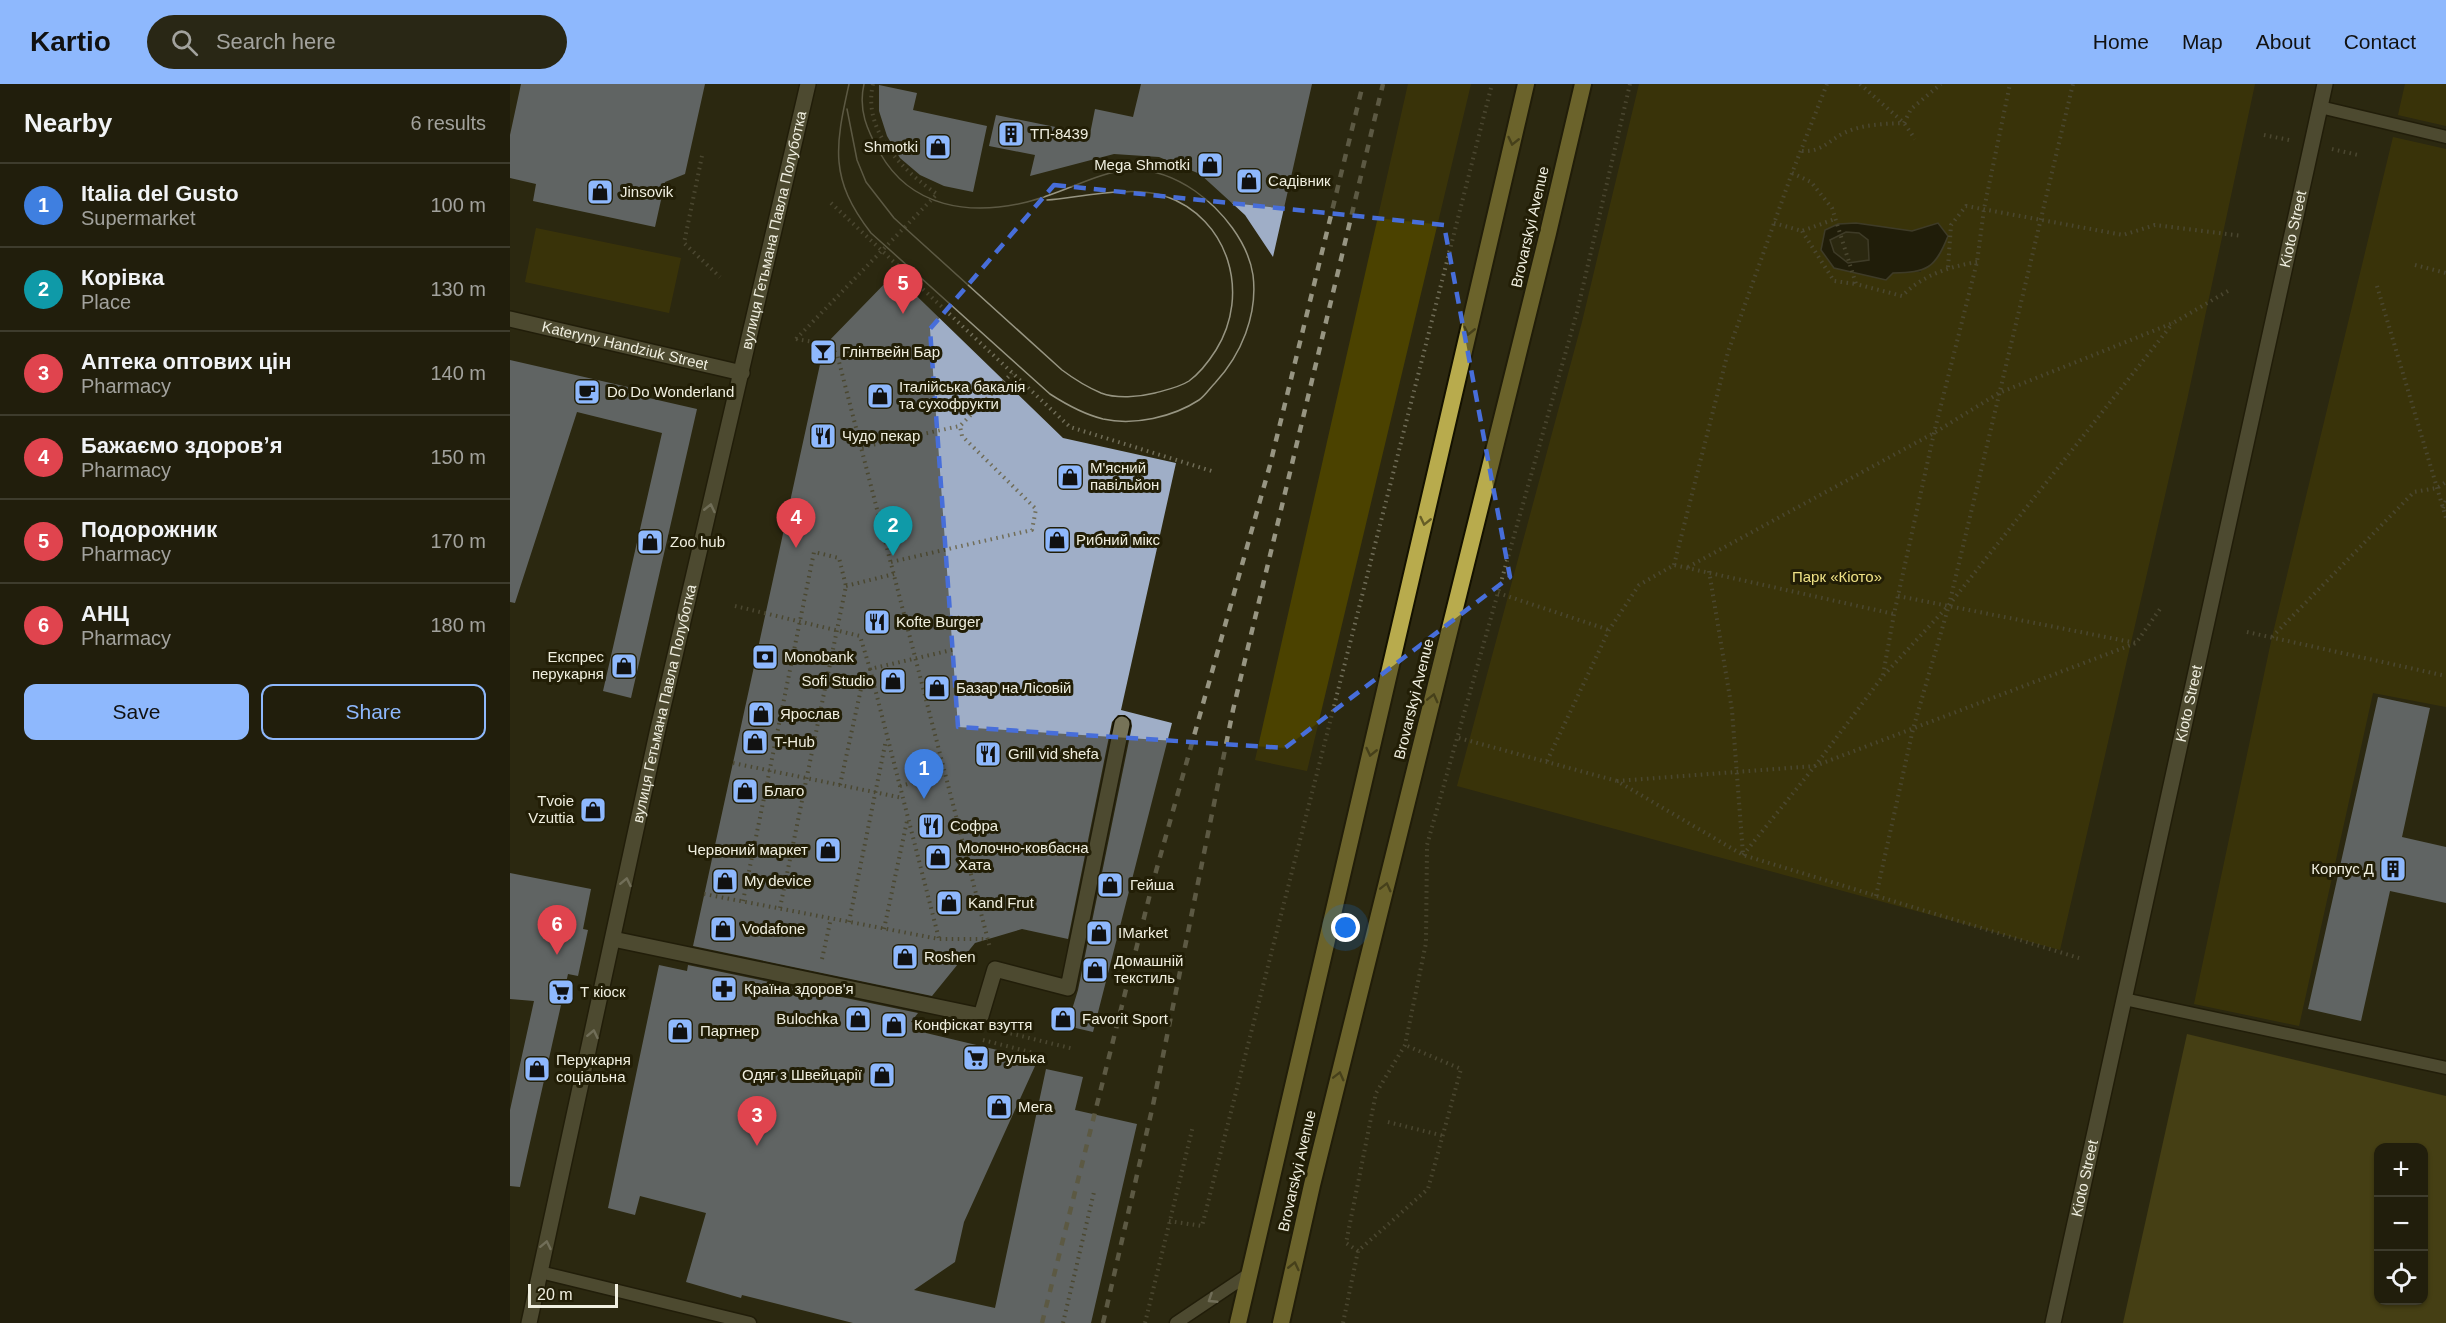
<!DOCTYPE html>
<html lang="en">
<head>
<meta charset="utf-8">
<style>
	body { margin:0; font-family:Helvetica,sans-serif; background:#292715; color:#f1f3f6 }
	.controls { position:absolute; right:18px; bottom:18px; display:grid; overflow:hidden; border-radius:12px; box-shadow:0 2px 4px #0004 }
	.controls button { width:54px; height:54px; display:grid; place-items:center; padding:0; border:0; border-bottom:2px solid #3e3c2d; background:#211e0c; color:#f1f3f6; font:30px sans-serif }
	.scale { position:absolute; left:18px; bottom:15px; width:90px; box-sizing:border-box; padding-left:6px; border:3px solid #f0efe0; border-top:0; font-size:16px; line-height:21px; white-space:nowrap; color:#f0efe0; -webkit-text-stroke:4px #221e06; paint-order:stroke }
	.you { position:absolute; left:836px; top:844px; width:21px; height:21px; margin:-15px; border:4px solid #fff; border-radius:50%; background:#1a73e8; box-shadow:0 0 0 9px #1a73e833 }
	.badge { display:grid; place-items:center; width:39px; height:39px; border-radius:50%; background:#8eb8fd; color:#fff; font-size:20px; font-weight:700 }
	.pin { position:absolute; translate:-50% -50px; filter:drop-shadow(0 2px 3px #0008) }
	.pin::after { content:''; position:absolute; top:32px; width:21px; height:18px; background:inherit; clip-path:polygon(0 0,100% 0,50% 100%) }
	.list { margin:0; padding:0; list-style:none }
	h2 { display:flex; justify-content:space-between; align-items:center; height:78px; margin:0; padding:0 24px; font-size:26px }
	h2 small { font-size:20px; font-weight:400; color:#a2a29d }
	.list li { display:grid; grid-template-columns:39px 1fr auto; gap:18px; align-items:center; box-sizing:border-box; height:84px; padding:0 24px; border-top:2px solid #3e3c2d }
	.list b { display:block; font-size:22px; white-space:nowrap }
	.list p { margin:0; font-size:20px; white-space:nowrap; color:#a2a29d }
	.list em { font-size:20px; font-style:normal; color:#a2a29d }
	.actions { display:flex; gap:12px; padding:18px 24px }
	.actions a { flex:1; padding:14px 0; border:2px solid #8eb8fd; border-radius:12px; text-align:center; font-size:21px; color:#8eb8fd }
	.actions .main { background:#8eb8fd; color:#111 }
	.icon { flex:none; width:33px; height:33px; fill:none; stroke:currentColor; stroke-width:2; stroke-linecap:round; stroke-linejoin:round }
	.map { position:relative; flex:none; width:1936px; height:1239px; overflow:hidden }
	header { display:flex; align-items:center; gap:36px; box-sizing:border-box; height:84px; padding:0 30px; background:#8eb8fd; color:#111 }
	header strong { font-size:28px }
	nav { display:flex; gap:33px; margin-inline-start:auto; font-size:21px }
	.search { width:420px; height:54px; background:#292715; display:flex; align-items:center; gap:15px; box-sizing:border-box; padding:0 21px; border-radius:33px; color:#a2a29d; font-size:22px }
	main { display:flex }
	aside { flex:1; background:#211e0c }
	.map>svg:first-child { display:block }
	.green { fill:#4b4200; fill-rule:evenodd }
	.forest { fill:#645b19; fill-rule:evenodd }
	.water { fill:#131001; stroke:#555344; stroke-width:1.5; fill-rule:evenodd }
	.building { fill:#9faec7 }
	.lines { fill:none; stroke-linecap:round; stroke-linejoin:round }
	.service-casing { stroke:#141100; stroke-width:15 }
	.pedestrian-casing { stroke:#141100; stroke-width:18 }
	.minor-casing { stroke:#141100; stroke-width:18 }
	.tertiary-casing { stroke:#141100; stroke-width:18 }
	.trunk-casing { stroke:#141100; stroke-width:20 }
	.path { stroke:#706d58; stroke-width:4; stroke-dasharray:1.5 4.5; stroke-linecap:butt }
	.service { stroke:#767358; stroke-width:12 }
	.pedestrian { stroke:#767358; stroke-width:15 }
	.minor { stroke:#767358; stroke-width:15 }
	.tertiary { stroke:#767358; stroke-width:15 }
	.trunk { stroke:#b8ab4d; stroke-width:16 }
	.tram { stroke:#979582; stroke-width:1.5 }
	.rail { stroke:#979582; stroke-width:4.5; stroke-dasharray:8 8; stroke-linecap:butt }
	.oneway { stroke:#665d26 }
	.oneway2 { stroke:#c5c4b0 }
	.marked { fill:none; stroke:#476eda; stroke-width:4.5; stroke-dasharray:12 8; stroke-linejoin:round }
	.labels { text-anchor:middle; stroke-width:6; stroke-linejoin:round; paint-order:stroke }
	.poi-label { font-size:15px; fill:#f0efe0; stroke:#221e06; text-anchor:start }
	.street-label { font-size:15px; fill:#f0efe0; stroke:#221e06 }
	.park-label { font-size:15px; fill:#efe286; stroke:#221e06 }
</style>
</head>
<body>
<header>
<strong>Kartio</strong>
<div class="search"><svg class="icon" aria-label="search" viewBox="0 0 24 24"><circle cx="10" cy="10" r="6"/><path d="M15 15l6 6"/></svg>Search here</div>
<nav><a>Home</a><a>Map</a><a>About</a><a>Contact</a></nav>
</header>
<main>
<aside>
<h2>Nearby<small>6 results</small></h2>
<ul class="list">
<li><span class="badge" style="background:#3f7fe0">1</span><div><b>Italia del Gusto</b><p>Supermarket</p></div><em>100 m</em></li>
<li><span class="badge" style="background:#0f9aa8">2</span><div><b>Корівка</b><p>Place</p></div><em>130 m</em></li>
<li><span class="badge" style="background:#e0444e">3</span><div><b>Аптека оптових цін</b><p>Pharmacy</p></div><em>140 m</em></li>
<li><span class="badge" style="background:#e0444e">4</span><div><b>Бажаємо здоровʼя</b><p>Pharmacy</p></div><em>150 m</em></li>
<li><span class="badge" style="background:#e0444e">5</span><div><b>Подорожник</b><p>Pharmacy</p></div><em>170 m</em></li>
<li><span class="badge" style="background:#e0444e">6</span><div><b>АНЦ</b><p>Pharmacy</p></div><em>180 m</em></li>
</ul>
<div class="actions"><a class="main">Save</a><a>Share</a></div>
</aside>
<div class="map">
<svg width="1936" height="1239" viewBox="0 0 1936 1239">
	<rect width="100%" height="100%" fill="#2c2810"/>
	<path class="green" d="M898 0H961L797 687 745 676Z
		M1129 0H1745L1677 316 1550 866 947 702 1072 238ZM1379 145 1403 147 1411 188 1324 184 1315 147Z
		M1895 0H1936V42L1888 31Z
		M1883 53 1936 65V623L1863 609 1789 942 1684 920 1762 553Z
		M26 144 171 174 159 229 15 198Z"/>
	<path class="forest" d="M1677 950 1936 1012V1239H1613ZM1868 1064H1914V1216H1868Z"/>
	<path class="water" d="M1346 139 1402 147 1428 139 1438 152C1425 185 1417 188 1383 189L1376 196 1324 184 1311 166 1315 146 1328 140ZM1336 148 1349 149 1358 156 1359 176 1338 179 1324 168 1320 156Z"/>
	<path class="building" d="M11 0H195L175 90 155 98 145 143 23 117 26 100 0 94V51Z
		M631 0H802L763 173 735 131 690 90 649 73 604 70 520 92 525 71 479 62 486 31 580 50 585 25 623 33Z
		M369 1 407 9 403 26 477 42 463 108 434 102 410 91 390 74 377 52 369 27Z
		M384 190 553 354 666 379 611 626 662 639 583 948 557 942 568 906 622 642 621 636 615 631H608L602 638 558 855 512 845 465 859 422 912 183 862 314 262Z
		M0 276 118 303 117 309 187 325 121 614 93 607 152 349 67 328 5 519 0 518Z
		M1868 613 1920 624 1892 753 1936 763V819L1880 807 1851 937 1798 925Z
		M0 789 81 805 73 845 78 846 68 892 58 890 10 1103 0 1102V1026L24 917 0 915Z
		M149 881 177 887 178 881 408 929 401 938 417 942 416 949 500 969 498 977 525 982 454 1138 445 1178 404 1206 485 1224 536 985 573 993 565 1026 627 1040 581 1239H343L232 1211 231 1214 176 1198 196 1129 130 1112 125 1131 98 1124Z"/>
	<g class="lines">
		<defs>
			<path id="service" d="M1810 23 1936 53
				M1614 915 1936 984
				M30 1188 240 1239
				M666 1239 739 1190"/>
			<path id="pedestrian" d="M103 855 471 932 485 885 558 904 612 640"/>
			<g id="minor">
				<path id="s1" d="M0 235 232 289"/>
			</g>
			<g id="tertiary">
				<path id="s2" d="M19 1239 147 649 298 0"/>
				<path id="s3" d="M1543 1239 1815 0"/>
			</g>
			<path id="trunk" d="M728 1239 1016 0
				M771 1239 802 1101 1038 149 1073 0"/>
		</defs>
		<use href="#service" class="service-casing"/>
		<use href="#pedestrian" class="pedestrian-casing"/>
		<use href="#minor" class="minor-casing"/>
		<use href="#tertiary" class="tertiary-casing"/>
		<use href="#trunk" class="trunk-casing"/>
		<path class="path" d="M1350 0 1394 39 1405 55
			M1754 51 1779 56
			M1822 65 1848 71
			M1292 67C1312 68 1318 57 1334 49 1353 40 1373 40 1394 39L1401 25 1431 0
			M192 72 174 159 210 193
			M1282 89 1301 98 1322 124 1346 200 1392 212C1413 191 1438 183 1467 178
			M321 119 560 343 705 388
			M1264 139 1292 147 1325 135
			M1292 147 1324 197 1346 200
			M1905 181 1936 189
			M1438 183 1441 141 1456 122 1613 151 1645 141 1732 152
			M1867 202 1936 434
			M286 255 316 260 327 270 480 864
			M286 255 427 110C393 87 352 47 363 0
			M352 363 450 342 502 289
			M1933 424 1936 416
			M381 478 522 446 526 425 452 352 450 342
			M1164 481 1218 268 1282 89 1317 0
			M1178 483 1424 349 1489 309 1663 239 1718 207
			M1199 487 1222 626 1233 770
			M336 502 384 490
			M988 509 1099 546
			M1388 512 1626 559
			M225 522 350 552 360 585 446 565
			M1737 548 1936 592
			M1762 553 1904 408 1927 404 1936 398
			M360 585 429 855
			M1373 591 1384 530 1424 349 1467 178 1474 125 1500 0
			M949 654 1107 697 1233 771 1569 874
			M1037 677 1099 546 1129 501 1164 481 1384 530
			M223 679 393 714
			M1107 697 1305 682 1626 559 1650 525
			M330 701 354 591 359 586
			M390 702 435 690
			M1233 771 1305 682 1373 592 1439 521 1663 239
			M194 810 429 855H478
			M1366 812 1403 645 1439 521 1563 0
			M233 817 304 468 329 474 336 502 270 824
			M339 838 376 656
			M374 845 397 737
			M312 875 321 834
			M490 944 499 949 564 965
			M473 956 524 969
			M878 1038 934 1052
			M659 1137 692 1142 982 0
			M848 1167 836 1159 866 1009 895 961 916 859 917 761 1067 228 1120 0
			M553 1239 584 1108
			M635 1239 683 1042
			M833 1239 848 1167 918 1105 951 985 895 961"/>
		<use href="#service" class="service"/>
		<use href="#pedestrian" class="pedestrian"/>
		<use href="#minor" class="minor"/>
		<use href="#tertiary" class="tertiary"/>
		<use href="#trunk" class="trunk"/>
		<path class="tram" d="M339 0C325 63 319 95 361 149L540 310C557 321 573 330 593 335 624 342 663 333 689 316 695 312 700 304 705 299 731 271 748 231 743 191 738 158 712 126 685 107 617 61 581 102 517 118 460 132 401 124 370 69 357 46 348 26 354 0
			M337 25 347 76 356 98 384 134 552 286C564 295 577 303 591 309 607 315 629 313 645 309 656 306 670 303 679 297 690 289 699 277 706 266 741 210 719 134 655 112 622 101 571 113 537 116"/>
		<path class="rail" d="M532 1239 643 798 760 381 853 0
			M593 1239 643 1021 723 626 873 0"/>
	</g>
	<defs><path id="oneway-chevron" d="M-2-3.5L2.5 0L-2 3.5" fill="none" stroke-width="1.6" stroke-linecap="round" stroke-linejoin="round" transform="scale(1.5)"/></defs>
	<g class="oneway">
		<use href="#oneway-chevron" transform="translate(1003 57) rotate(103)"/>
		<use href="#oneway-chevron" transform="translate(959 247) rotate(103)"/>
		<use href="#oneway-chevron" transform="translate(915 437) rotate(103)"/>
		<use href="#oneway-chevron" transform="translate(923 614) rotate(-76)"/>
		<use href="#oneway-chevron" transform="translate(861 668) rotate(103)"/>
		<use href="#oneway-chevron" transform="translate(876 803) rotate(-76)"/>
		<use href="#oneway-chevron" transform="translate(829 992) rotate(-76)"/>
		<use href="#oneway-chevron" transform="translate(784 1182) rotate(-77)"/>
	</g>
	<g class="oneway2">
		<use href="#oneway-chevron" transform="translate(200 424) rotate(-77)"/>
		<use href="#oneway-chevron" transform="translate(116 798) rotate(-78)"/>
		<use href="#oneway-chevron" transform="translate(83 950) rotate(-78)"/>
		<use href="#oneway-chevron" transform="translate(36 1161) rotate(-78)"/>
		<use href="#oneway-chevron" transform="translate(702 1215) rotate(147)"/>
	</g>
	<path d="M0 0H1936V1239H0ZM544 101 934 141 1000 493 775 664 448 643 420 245Z" fill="#2c2810" fill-opacity=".55" fill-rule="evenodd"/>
	<path class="marked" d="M544 101 934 141 1000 493 775 664 448 643 420 245Z"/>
	<defs>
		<symbol id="building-square" viewBox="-11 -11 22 22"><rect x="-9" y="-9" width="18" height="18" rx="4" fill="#8eb8fd" stroke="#221e06"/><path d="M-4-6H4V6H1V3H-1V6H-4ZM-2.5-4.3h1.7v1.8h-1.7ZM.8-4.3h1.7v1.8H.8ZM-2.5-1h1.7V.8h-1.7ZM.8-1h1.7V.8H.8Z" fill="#111"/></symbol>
		<symbol id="shop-square" viewBox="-11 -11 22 22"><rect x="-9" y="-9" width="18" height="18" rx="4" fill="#8eb8fd" stroke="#221e06"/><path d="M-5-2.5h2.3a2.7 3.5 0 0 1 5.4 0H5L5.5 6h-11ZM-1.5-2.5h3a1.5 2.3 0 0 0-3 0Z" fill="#111"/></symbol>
		<symbol id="bar-square" viewBox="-11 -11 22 22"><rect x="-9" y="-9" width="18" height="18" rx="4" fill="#8eb8fd" stroke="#221e06"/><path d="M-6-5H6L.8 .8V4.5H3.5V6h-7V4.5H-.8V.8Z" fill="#111"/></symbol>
		<symbol id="cafe-square" viewBox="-11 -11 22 22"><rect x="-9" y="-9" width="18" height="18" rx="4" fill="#8eb8fd" stroke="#221e06"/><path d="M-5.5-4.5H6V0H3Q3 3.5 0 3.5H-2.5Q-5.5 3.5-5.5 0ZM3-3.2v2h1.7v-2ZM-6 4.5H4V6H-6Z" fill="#111"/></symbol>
		<symbol id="restaurant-square" viewBox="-11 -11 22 22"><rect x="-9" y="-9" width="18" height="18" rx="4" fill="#8eb8fd" stroke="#221e06"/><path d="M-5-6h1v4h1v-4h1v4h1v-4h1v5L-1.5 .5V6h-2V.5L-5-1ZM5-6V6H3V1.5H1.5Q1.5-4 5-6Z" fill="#111"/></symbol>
		<symbol id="bank-square" viewBox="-11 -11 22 22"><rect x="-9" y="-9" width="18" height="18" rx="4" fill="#8eb8fd" stroke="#221e06"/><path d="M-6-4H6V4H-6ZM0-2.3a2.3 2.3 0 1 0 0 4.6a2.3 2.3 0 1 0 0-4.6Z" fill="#111"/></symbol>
		<symbol id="pharmacy-square" viewBox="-11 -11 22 22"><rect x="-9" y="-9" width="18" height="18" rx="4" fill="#8eb8fd" stroke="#221e06"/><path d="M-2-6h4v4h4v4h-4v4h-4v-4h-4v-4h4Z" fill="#111"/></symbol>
		<symbol id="supermarket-square" viewBox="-11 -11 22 22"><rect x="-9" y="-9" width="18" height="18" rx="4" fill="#8eb8fd" stroke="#221e06"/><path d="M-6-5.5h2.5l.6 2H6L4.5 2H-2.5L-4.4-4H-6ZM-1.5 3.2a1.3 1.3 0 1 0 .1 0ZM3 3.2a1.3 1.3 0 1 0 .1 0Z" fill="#111"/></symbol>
	</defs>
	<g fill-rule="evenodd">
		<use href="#building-square" x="486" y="35" width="30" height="30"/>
		<use href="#shop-square" x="413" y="48" width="30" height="30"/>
		<use href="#shop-square" x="685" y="66" width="30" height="30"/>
		<use href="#shop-square" x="724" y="82" width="30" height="30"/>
		<use href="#shop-square" x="75" y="93" width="30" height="30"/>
		<use href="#bar-square" x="298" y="253" width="30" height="30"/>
		<use href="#cafe-square" x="62" y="293" width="30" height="30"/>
		<use href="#shop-square" x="355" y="297" width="30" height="30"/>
		<use href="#restaurant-square" x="298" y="337" width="30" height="30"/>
		<use href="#shop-square" x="545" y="378" width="30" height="30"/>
		<use href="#shop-square" x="532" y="441" width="30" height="30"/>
		<use href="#shop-square" x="125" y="443" width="30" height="30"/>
		<use href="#restaurant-square" x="352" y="523" width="30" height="30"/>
		<use href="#bank-square" x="240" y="558" width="30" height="30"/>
		<use href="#shop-square" x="99" y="567" width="30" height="30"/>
		<use href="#shop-square" x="368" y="582" width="30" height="30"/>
		<use href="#shop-square" x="412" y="589" width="30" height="30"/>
		<use href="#shop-square" x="236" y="615" width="30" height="30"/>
		<use href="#shop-square" x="230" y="643" width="30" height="30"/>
		<use href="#restaurant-square" x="463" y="655" width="30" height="30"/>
		<use href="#shop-square" x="220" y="692" width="30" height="30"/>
		<use href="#shop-square" x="68" y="711" width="30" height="30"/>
		<use href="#restaurant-square" x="406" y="727" width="30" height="30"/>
		<use href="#shop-square" x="303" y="751" width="30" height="30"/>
		<use href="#shop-square" x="413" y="758" width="30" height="30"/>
		<use href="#building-square" x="1868" y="770" width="30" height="30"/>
		<use href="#shop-square" x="200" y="782" width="30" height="30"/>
		<use href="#shop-square" x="585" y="786" width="30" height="30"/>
		<use href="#shop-square" x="424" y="804" width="30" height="30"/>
		<use href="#shop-square" x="198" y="830" width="30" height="30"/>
		<use href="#shop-square" x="574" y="834" width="30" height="30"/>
		<use href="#shop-square" x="380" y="858" width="30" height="30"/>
		<use href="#shop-square" x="570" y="871" width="30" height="30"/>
		<use href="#pharmacy-square" x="199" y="890" width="30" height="30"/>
		<use href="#supermarket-square" x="36" y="893" width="30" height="30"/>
		<use href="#shop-square" x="333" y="920" width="30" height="30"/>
		<use href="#shop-square" x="538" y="920" width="30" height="30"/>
		<use href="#shop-square" x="369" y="926" width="30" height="30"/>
		<use href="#shop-square" x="155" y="932" width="30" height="30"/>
		<use href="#supermarket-square" x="451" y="959" width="30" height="30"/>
		<use href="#shop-square" x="12" y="970" width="30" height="30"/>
		<use href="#shop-square" x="357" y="976" width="30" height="30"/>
		<use href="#shop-square" x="474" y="1008" width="30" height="30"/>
	</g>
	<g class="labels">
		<g class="poi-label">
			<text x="520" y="55">ТП-8439</text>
			<text x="408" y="68" text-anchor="end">Shmotki</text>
			<text x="680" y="86" text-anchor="end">Mega Shmotki</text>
			<text x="758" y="102">Садівник</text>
			<text x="110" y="113">Jinsovik</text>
			<text x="332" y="273">Глінтвейн Бар</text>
			<text x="389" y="308">Італійська бакалія<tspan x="389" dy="17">та сухофрукти</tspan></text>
			<text x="97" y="313">Do Do Wonderland</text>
			<text x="332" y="357">Чудо пекар</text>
			<text x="580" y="389">М'ясний<tspan x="580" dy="17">павільйон</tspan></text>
			<text x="566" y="461">Рибний мікс</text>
			<text x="160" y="463">Zoo hub</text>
			<text x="386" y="543">Kofte Burger</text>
			<text x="94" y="578" text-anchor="end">Експрес<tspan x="94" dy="17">перукарня</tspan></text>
			<text x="274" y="578">Monobank</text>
			<text x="364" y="602" text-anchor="end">Sofi Studio</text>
			<text x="446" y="609">Базар на Лісовій</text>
			<text x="270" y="635">Ярослав</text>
			<text x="264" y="663">T-Hub</text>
			<text x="498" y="675">Grill vid shefa</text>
			<text x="254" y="712">Благо</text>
			<text x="64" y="722" text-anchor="end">Tvoie<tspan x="64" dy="17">Vzuttia</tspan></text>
			<text x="440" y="747">Софра</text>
			<text x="448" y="769">Молочно-ковбасна<tspan x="448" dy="17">Хата</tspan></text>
			<text x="298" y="771" text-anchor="end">Червоний маркет</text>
			<text x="1864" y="790" text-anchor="end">Корпус Д</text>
			<text x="234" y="802">My device</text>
			<text x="620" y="806">Гейша</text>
			<text x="458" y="824">Kand Frut</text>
			<text x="232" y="850">Vodafone</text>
			<text x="608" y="854">IMarket</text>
			<text x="414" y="878">Roshen</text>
			<text x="604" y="882">Домашній<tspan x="604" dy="17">текстиль</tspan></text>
			<text x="234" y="910">Країна здоров'я</text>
			<text x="70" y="913">Т кіоск</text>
			<text x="328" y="940" text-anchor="end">Bulochka</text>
			<text x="572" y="940">Favorit Sport</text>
			<text x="404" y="946">Конфіскат взуття</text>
			<text x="190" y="952">Партнер</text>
			<text x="486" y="979">Рулька</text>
			<text x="46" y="981">Перукарня<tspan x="46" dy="17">соціальна</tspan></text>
			<text x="352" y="996" text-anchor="end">Одяг з Швейцарії</text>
			<text x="508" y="1028">Мега</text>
		</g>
		<g class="street-label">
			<text transform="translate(1020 143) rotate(-77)" y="5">Brovarskyi Avenue</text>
			<text dy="5" stroke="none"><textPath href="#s2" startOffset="1120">вулиця Гетьмана Павла Полуботка</textPath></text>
			<text dy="5" stroke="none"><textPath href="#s3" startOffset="1120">Kioto Street</textPath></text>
			<text dy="5" stroke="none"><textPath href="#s1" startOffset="118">Kateryny Handziuk Street</textPath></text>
			<text transform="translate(904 615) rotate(-76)" y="5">Brovarskyi Avenue</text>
			<text dy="5" stroke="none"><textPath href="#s2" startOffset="634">вулиця Гетьмана Павла Полуботка</textPath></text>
			<text dy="5" stroke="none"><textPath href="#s3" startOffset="634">Kioto Street</textPath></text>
			<text transform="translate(787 1087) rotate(-77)" y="5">Brovarskyi Avenue</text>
			<text dy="5" stroke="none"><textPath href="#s3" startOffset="148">Kioto Street</textPath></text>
		</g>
		<g class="park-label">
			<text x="1327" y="498">Парк «Кіото»</text>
		</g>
	</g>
</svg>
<div class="controls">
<button>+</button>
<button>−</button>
<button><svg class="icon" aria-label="locate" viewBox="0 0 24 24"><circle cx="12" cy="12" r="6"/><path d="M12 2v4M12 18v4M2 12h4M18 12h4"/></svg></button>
</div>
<div class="scale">20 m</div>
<div class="you"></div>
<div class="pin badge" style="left:414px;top:715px;background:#3f7fe0">1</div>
<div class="pin badge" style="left:383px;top:472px;background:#0f9aa8">2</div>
<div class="pin badge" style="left:247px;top:1062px;background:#e0444e">3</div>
<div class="pin badge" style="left:286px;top:464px;background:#e0444e">4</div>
<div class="pin badge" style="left:393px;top:230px;background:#e0444e">5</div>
<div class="pin badge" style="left:47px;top:871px;background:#e0444e">6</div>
</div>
</main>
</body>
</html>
